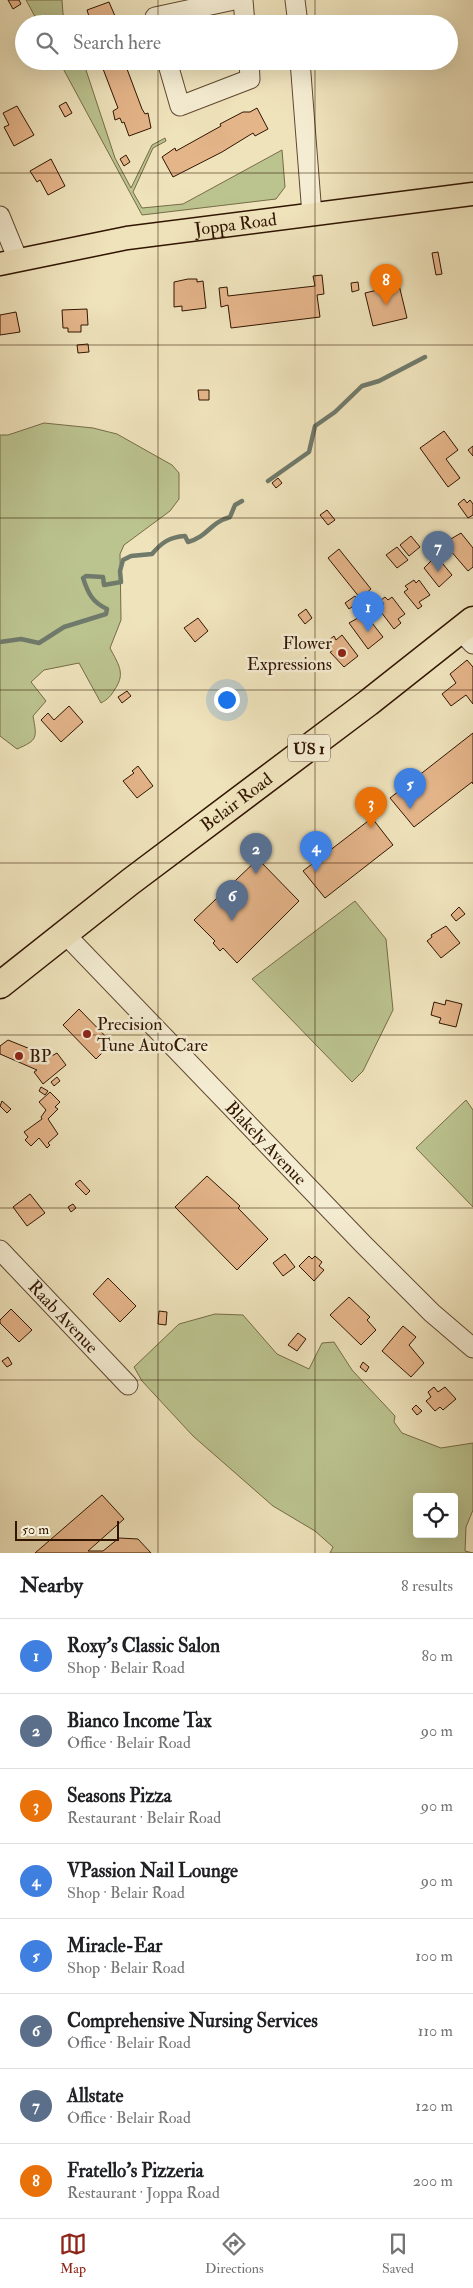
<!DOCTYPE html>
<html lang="en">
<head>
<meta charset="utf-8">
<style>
	body { margin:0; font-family:"IM FELL Double Pica",serif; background:#f2f2f2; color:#202124 }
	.controls { position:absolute; right:15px; bottom:15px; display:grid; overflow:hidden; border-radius:5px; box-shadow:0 5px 20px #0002 }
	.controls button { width:45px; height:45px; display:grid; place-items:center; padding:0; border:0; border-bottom:1px solid #e0e0e0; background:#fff; color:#202124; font:25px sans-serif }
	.scale { position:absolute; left:15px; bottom:12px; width:104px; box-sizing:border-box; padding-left:5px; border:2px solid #311501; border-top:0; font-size:14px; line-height:18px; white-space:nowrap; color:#311501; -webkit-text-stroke:4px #f5edd3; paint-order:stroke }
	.you { position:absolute; left:226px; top:699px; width:18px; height:18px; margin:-12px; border:4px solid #fff; border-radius:50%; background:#1a73e8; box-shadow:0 0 0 8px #1a73e833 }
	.badge { display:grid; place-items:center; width:32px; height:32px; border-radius:50%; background:#8f2418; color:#fff; font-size:16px; font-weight:700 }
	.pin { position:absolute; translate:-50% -41px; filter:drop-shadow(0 1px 2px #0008) }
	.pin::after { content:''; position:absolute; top:26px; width:18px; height:15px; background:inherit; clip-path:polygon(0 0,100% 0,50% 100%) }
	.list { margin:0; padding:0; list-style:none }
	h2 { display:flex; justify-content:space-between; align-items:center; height:65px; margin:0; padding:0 20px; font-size:21px }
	h2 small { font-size:16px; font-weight:400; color:#757577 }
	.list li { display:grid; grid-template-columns:32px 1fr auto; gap:15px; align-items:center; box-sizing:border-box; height:75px; padding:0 20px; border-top:1px solid #e0e0e0 }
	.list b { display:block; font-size:19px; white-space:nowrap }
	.list p { margin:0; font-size:16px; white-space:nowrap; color:#757577 }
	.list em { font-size:16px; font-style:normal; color:#757577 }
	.icon { flex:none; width:28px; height:28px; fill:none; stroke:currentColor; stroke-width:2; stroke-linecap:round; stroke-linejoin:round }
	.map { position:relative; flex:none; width:473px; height:1553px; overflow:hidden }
	.search { position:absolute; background:#fff; box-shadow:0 5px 20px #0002; left:15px; right:15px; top:15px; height:55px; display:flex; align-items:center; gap:12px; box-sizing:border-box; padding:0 18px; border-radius:28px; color:#757577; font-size:19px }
	.sheet { height:665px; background:#fff }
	nav { display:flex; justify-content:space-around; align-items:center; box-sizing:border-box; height:70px; border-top:1px solid #e0e0e0; background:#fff; font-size:14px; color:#757577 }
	nav a { display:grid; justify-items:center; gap:2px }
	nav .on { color:#8f2418 }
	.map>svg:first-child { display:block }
	.green { fill:#bbc38f; stroke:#766c48; fill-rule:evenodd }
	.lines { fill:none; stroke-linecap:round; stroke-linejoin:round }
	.stream { stroke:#707a6b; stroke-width:4.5 }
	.building { fill:#e5b58a; stroke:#311501 }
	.minor-casing { stroke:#604830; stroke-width:21 }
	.major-casing { stroke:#311501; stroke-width:25 }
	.highway-casing { stroke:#311501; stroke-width:29 }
	.minor { stroke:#f5edd3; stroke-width:19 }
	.major { stroke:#efe3bc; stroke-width:22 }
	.highway { stroke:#efe3bc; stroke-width:26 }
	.grid { fill:none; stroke:#311501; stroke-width:1; stroke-opacity:0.55 }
	.poi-dot { fill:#8f2418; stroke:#f5edd3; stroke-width:2 }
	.labels { text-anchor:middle; stroke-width:5; stroke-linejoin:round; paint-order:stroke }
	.shield { fill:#f5edd3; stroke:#6c5640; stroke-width:1 }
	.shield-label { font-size:16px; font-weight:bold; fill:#311501 }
	.street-label { font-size:18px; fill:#311501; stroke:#f5edd3 }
	.poi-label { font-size:18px; fill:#311501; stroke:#f5edd3; text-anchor:start }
</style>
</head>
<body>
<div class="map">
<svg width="473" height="1553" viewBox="0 0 473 1553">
	<rect width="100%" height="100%" fill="#efe3bc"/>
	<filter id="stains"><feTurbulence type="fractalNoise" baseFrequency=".004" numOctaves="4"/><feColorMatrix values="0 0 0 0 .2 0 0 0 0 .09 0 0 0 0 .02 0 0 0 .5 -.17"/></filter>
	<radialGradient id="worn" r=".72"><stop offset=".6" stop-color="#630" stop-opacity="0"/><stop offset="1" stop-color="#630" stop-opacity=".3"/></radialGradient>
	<path class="green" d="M26 0H62L63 14 68 24H39Z
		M59 61H83L115 158 131 188 152 145 165 138 166 141 153 148 133 192 142 208 183 204 282 150 285 187 276 199 142 215Z
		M44 423 93 428 117 434 172 465 179 473V499L170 511 124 545 120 554 121 620 110 648C118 664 126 673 115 689 111 696 108 699 101 703L79 663 44 670 31 682 46 701 33 716C37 738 38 740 17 749L0 736V435H8Z
		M355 901 386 939 393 1010 363 1071 352 1082 252 979Z
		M466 1100 473 1110V1207L416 1148Z
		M215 1314 243 1315 277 1354 309 1369 322 1343 334 1342 352 1370 395 1416 394 1422 402 1433 441 1448 473 1443V1510L466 1527 465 1551 473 1553H330L333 1547 315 1531 273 1506 193 1436 142 1381 134 1367 179 1324ZM417 1497H454V1534H417Z"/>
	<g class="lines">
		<path class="stream" d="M268 481 309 452 315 426 335 412 362 386 379 381 425 357
			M0 642 21 639 39 643 64 627 106 614 107 609C92 602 88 593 83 578L86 576 103 577 104 585 121 582 120 571 123 560 131 556 152 554C162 542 170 537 185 536L188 542C209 536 209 523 230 517L235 505 242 501"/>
	</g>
	<path class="building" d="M8 0H19L21 4 13 9Z
		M109 2 115 16H112L113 24H89L91 23 87 10Z
		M72 16 74 24H69L67 18Z
		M100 61H124L142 109 145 114 148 113 151 128 129 136 124 122 122 123 120 118 115 120 113 111 118 108Z
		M66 102 72 113 65 117 59 106Z
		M17 106 34 135 14 146 4 127 9 125 3 113Z
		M257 108 268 129 255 136 253 133 222 152 173 177 162 157 175 148 176 151 221 126 220 124 243 112H250Z
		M126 155 130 162 124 166 120 159Z
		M51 159 65 186 48 195 40 180 37 182 30 171Z
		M438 252 442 274 436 275 432 253Z
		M322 275 324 294 317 295 320 317 231 328 228 305 221 307 219 288 227 287 228 296 315 286 313 276Z
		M188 279H197V282L203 281 206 308 182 311V306L174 307V282Z
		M358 282 359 290 352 292 351 283Z
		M399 285 407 318 373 326 365 293Z
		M87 309 88 325H81V332H68V328H63L62 310Z
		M16 312 20 332 0 335V315Z
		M88 344 89 352 78 353 77 345Z
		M198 390H209V400H199Z
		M444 431 458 450 446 459 460 478 448 487 420 448Z
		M473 446V456L468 450Z
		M278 478 282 483 276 488 272 483Z
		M464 499 467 503 470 500 473 504V515L468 518 458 504Z
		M327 510 335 520 328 525 320 515Z
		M461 533 473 548V567L468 571 444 543Z
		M411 536 420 547 409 556 400 545Z
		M397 547 408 560 397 568 386 555Z
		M339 549 371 589 360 598 328 558Z
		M438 558 452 575 439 587 424 568 432 560 433 562Z
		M414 580 416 583 419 580 430 595 419 602 422 606 418 609 404 592 408 589 405 586Z
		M355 596 359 602 349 609 345 603Z
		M385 597 388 600 392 597 405 614 398 619 401 623 394 629 378 608 384 604 381 600Z
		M306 609 312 618 305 624 298 615Z
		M365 614 383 637 368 649 349 623Z
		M198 618 208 631 195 642 184 628Z
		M342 635 358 656 344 667 330 652 332 651 328 646 332 643 329 640 334 636 336 640Z
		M467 660 473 667V704L466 695 451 706 442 694 456 683 450 674Z
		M127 691 131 696 122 703 118 697Z
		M69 706 83 722 61 742 41 720 48 713 54 720Z
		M473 733V784L472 782 414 827 390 798Z
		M138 766 153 786 137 798 123 781 134 773 132 771Z
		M372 818 393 845 325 898 303 871Z
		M258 859 299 901 237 963 223 948 220 951 213 943 215 941 194 920Z
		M459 907 465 914 456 921 451 915Z
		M446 926 460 943 441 958 427 941 432 937 431 935Z
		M446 1000 462 1004 456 1027 439 1023 441 1018 431 1015 434 1002 445 1005Z
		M79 1009 112 1043 96 1059 63 1025Z
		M8 1040 50 1057 57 1053 66 1065 43 1084 34 1072 37 1070 0 1054V1046Z
		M57 1077 60 1081 54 1086 51 1082Z
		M41 1087 48 1091 45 1095 39 1091Z
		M50 1092 60 1102 55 1107 58 1109 48 1119 58 1134 48 1143 50 1145 47 1148 39 1138 31 1146 25 1140 28 1137 24 1132 42 1119 41 1117 46 1110 39 1102Z
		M2 1101 11 1109 7 1113 0 1106Z
		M207 1176 240 1206 238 1208 268 1239 237 1270 175 1207Z
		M80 1180 90 1191 86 1195 75 1184Z
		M30 1194 45 1213 27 1226 13 1207Z
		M73 1204 76 1208 71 1212 68 1207Z
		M285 1254 295 1267 283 1276 273 1263Z
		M309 1256 312 1259 315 1256 322 1262 319 1266 324 1270 314 1281 299 1266Z
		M108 1278 136 1306 120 1322 93 1294Z
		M349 1297 370 1317 367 1320 376 1330 361 1345 330 1315Z
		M11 1309 32 1330 19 1342 0 1323V1320Z
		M159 1311 167 1312 166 1325 158 1324Z
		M403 1326 416 1337 409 1345 424 1363 411 1377 382 1351Z
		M298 1333 306 1339 297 1351 288 1345Z
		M8 1357 12 1364 7 1367 2 1361Z
		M363 1362 369 1367 366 1372 360 1367Z
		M434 1387 438 1392 445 1387 456 1399 443 1410 440 1407 435 1411 426 1401 431 1397 428 1392Z
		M416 1405 422 1411 417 1415 412 1409Z
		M102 1495 124 1519 88 1551H103L119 1538 138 1539 151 1553H35Z"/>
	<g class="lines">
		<defs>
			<g id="minor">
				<path d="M243 0 245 24"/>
				<path d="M295 0 298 24"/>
				<path d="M157 24 155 17 234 0"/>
				<path d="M167 61 180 106 250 79 249 61"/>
				<path d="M300 61 312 215"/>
				<path d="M0 216 18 260"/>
				<path d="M460 630 473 644"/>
				<path id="s1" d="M65 934 364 1245 432 1313 473 1348"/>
				<path id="s2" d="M0 1250 128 1385"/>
			</g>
			<g id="major">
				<path id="s3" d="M0 264 127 238 473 194"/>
			</g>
			<g id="highway">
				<path id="s4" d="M0 985 130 882 368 703 473 620"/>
			</g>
		</defs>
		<use href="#minor" class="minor-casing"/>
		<use href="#major" class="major-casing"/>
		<use href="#highway" class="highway-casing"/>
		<use href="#minor" class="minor"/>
		<use href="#major" class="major"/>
		<use href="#highway" class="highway"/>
	</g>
	<path class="grid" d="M158 0V24M315 0V24M158 61V1553M315 61V1553M0 173H473M0 345H473M0 518H473M0 690H473M0 863H473M0 1035H473M0 1208H473M0 1380H473"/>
	<g class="poi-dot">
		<circle cx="342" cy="653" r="5"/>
		<circle cx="87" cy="1034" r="5"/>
		<circle cx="19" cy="1056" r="5"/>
	</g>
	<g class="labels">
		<rect class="shield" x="288" y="734.5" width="42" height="27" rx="4"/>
		<g class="shield-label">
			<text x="309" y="754">US 1</text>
		</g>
		<g class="street-label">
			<text dy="6" stroke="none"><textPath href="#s3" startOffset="239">Joppa Road</textPath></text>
			<text dy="6" stroke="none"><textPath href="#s4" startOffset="299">Belair Road</textPath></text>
			<text dy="6" stroke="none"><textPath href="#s1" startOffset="290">Blakely Avenue</textPath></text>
			<text dy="6" stroke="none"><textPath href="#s2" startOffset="92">Raab Avenue</textPath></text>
		</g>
		<g class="poi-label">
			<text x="332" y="649" text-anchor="end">Flower<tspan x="332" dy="21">Expressions</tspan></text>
			<text x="97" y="1030">Precision<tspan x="97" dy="21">Tune AutoCare</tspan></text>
			<text x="29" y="1062">BP</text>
		</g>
	</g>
	<rect width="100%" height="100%" filter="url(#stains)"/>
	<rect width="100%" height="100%" fill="url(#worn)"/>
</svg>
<div class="controls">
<button><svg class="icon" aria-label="locate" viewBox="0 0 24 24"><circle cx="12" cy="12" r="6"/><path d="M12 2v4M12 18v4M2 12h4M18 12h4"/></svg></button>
</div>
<div class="scale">50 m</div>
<div class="you"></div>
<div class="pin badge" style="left:368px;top:632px;background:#3f7fe0">1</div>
<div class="pin badge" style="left:256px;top:874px;background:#5c6f8a">2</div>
<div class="pin badge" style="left:371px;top:828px;background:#e8710a">3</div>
<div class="pin badge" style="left:316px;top:872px;background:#3f7fe0">4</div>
<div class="pin badge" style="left:410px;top:809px;background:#3f7fe0">5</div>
<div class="pin badge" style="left:232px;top:921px;background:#5c6f8a">6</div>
<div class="pin badge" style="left:438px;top:572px;background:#5c6f8a">7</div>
<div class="pin badge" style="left:386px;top:305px;background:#e8710a">8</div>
<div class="search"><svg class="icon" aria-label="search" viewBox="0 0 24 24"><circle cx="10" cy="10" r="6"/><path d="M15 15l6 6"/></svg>Search here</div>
</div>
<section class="sheet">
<h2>Nearby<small>8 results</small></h2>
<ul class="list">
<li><span class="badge" style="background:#3f7fe0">1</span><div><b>Roxy's Classic Salon</b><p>Shop · Belair Road</p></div><em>80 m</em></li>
<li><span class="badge" style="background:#5c6f8a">2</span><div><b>Bianco Income Tax</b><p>Office · Belair Road</p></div><em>90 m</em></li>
<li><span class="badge" style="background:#e8710a">3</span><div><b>Seasons Pizza</b><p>Restaurant · Belair Road</p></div><em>90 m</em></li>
<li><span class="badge" style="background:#3f7fe0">4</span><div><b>VPassion Nail Lounge</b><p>Shop · Belair Road</p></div><em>90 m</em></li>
<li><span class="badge" style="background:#3f7fe0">5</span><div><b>Miracle-Ear</b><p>Shop · Belair Road</p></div><em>100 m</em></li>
<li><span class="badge" style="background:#5c6f8a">6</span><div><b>Comprehensive Nursing Services</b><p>Office · Belair Road</p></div><em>110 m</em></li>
<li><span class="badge" style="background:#5c6f8a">7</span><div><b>Allstate</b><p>Office · Belair Road</p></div><em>120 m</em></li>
<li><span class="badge" style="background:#e8710a">8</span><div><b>Fratello's Pizzeria</b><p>Restaurant · Joppa Road</p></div><em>200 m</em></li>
</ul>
</section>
<nav>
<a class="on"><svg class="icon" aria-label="map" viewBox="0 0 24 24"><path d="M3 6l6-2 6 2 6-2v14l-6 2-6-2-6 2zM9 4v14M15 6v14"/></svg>Map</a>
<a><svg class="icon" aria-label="directions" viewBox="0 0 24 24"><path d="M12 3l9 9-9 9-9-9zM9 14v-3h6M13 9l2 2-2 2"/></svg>Directions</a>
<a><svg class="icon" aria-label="saved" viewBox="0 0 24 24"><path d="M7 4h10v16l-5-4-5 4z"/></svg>Saved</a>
</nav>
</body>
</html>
